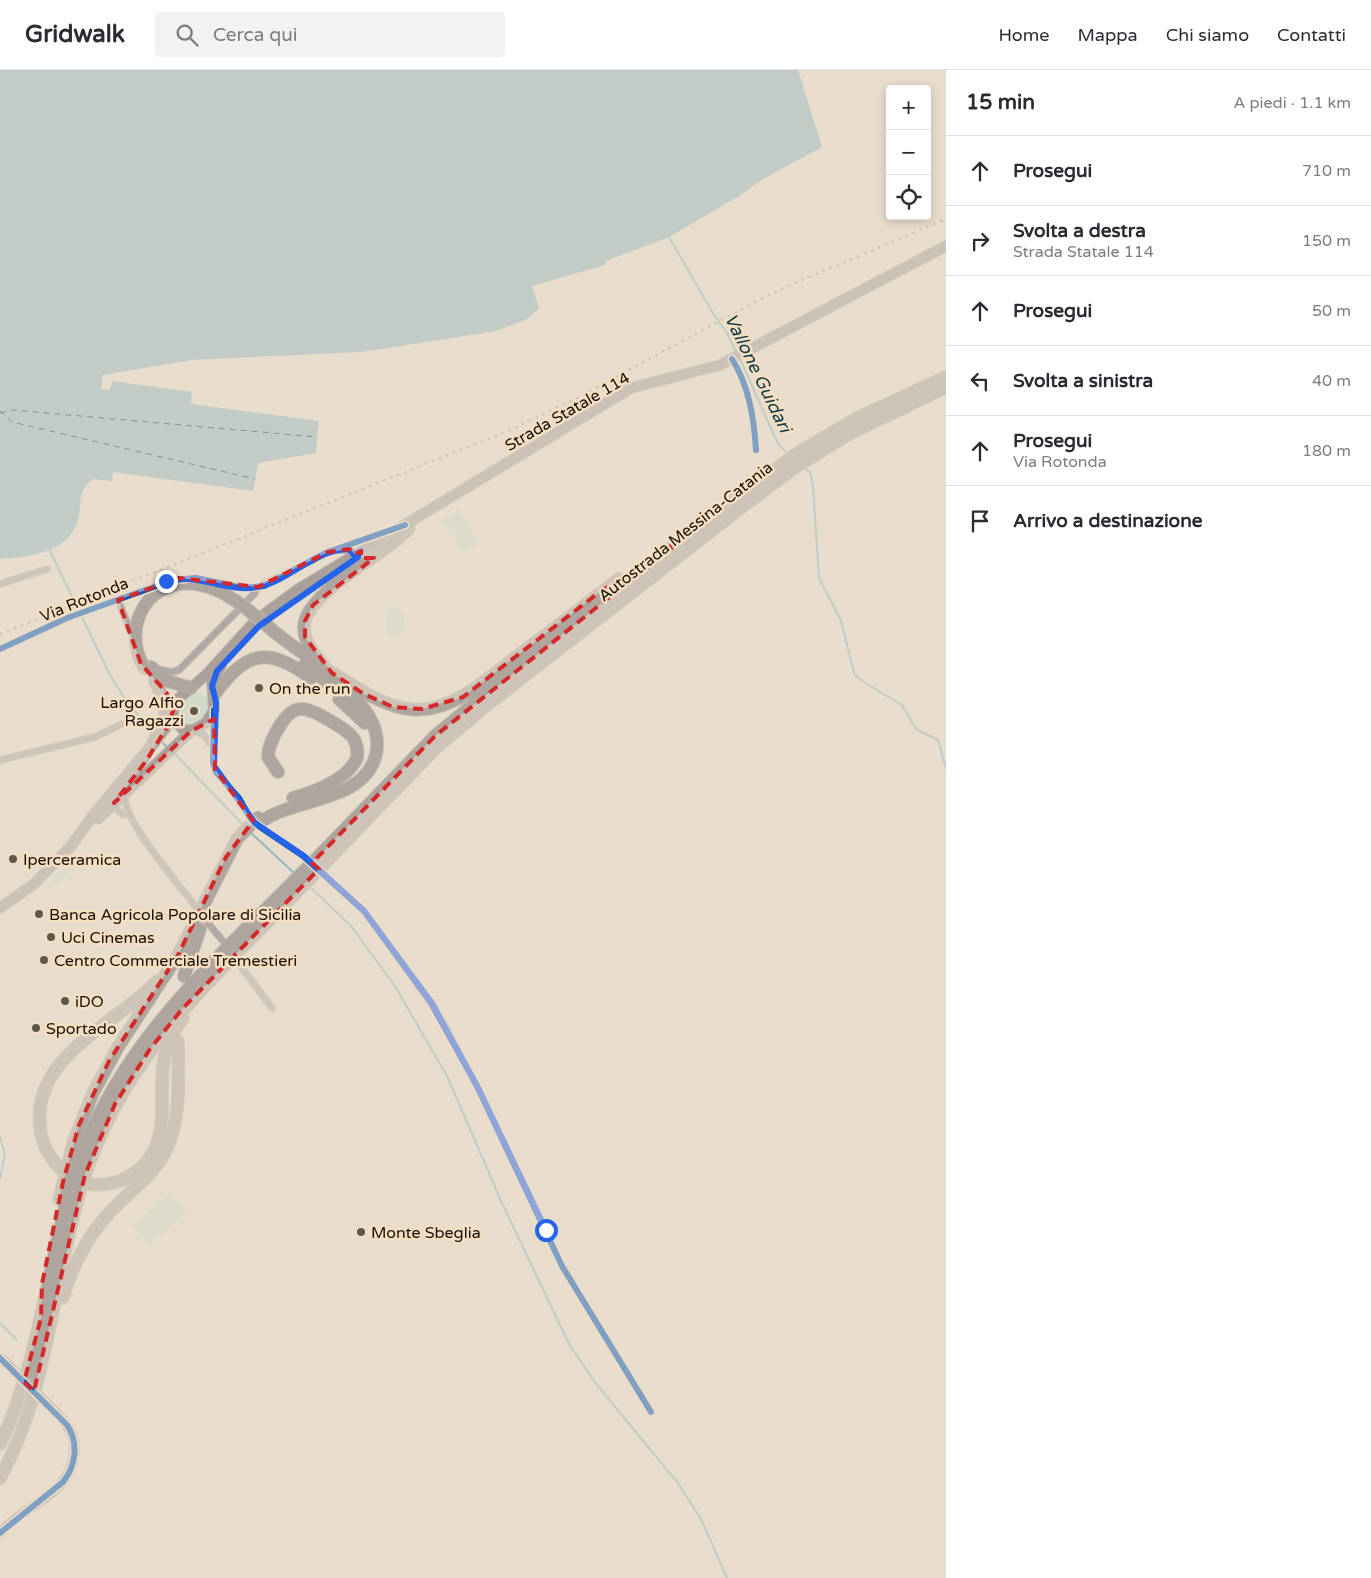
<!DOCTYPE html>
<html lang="it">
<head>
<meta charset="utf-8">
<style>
	body { margin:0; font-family:"Varela Round",sans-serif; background:#f2f2f3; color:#2b2b33 }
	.controls { position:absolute; right:15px; top:15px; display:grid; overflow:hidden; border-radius:5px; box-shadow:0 2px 8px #0003 }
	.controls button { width:45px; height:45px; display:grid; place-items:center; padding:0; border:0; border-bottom:1px solid #e1e1e2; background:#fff; color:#2b2b33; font:25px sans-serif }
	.stop { position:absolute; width:15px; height:15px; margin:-11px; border:4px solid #2563eb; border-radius:50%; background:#fff }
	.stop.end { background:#2563eb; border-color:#fff; box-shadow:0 1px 5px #0008 }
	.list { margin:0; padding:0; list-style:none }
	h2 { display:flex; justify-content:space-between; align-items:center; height:65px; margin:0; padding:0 20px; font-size:21px }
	h2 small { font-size:16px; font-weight:400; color:#7c7c81 }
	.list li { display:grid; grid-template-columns:32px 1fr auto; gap:15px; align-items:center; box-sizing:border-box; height:70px; padding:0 20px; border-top:1px solid #e1e1e2 }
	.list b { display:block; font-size:19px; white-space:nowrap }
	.list p { margin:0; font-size:16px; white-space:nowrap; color:#7c7c81 }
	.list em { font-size:16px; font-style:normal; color:#7c7c81 }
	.icon { flex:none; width:28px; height:28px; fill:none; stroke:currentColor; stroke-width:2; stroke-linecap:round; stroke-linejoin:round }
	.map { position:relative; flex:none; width:946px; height:1508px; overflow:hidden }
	header { display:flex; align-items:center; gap:30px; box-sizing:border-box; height:70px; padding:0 25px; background:#fff; border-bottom:1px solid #e1e1e2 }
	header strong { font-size:24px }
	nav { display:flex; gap:28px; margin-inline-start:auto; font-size:18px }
	.search { width:350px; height:45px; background:#f2f2f3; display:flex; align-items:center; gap:12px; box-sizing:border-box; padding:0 18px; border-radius:5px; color:#7c7c81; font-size:19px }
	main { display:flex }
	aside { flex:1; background:#fff }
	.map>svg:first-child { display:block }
	.green { fill:#d1d9c8 }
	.water { fill:#96b7bd }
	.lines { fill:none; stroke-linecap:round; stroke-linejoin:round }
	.stream { stroke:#96b7bd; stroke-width:2 }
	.ferry { stroke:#0a3b47; stroke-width:1; stroke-dasharray:6 5; stroke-linecap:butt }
	.street-casing { stroke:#c4bbaf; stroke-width:8 }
	.secondary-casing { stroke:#c4bbaf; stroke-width:11 }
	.primary-casing { stroke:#c4bbaf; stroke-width:12 }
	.highway-casing { stroke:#c4bbaf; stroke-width:14 }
	.street { stroke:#b0a9a5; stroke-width:6 }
	.secondary { stroke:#a69e9b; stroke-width:9 }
	.primary { stroke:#aaa09b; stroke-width:10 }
	.highway { stroke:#aea59e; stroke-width:12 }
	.rail { stroke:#aca59c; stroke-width:2; stroke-dasharray:2.5 5; stroke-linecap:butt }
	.secondary-bridge-casing { stroke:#c4bbaf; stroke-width:11; stroke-linecap:butt }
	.highway-bridge-casing { stroke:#c4bbaf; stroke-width:14; stroke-linecap:butt }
	.secondary-bridge { stroke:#a69e9b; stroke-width:9 }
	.highway-bridge { stroke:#aea59e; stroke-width:12 }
	.cycleway-casing { stroke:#f3dec1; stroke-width:9 }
	.cycleway { stroke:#0057b8; stroke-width:6 }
	.route { stroke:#2563eb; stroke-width:6 }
	.marked { fill:none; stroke:#d62828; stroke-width:4; stroke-dasharray:10 6; stroke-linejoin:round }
	.poi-dot { fill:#60574b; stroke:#f3dec1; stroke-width:2 }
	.labels { text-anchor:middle; stroke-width:5; stroke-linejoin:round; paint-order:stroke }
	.street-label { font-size:16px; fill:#171006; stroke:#f3dec1 }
	.poi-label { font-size:16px; fill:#171006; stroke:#f3dec1; text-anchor:start }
	.water-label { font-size:18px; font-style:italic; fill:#0a3b47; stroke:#f3dec1 }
</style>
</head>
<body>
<header>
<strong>Gridwalk</strong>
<div class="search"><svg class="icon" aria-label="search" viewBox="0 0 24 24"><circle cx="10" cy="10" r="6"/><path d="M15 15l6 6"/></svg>Cerca qui</div>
<nav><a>Home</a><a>Mappa</a><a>Chi siamo</a><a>Contatti</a></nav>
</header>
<main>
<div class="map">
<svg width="946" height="1508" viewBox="0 0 946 1508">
	<rect width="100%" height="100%" fill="#e8dccc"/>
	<path class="green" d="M459 439 480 472 463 483 442 450Z
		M390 536 398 539 404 546V560L395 566 389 564 386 559 387 547 385 538Z
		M200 622 209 628C209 631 210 636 209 640 207 649 190 661 181 652 169 639 188 623 200 622Z
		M71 789H74L78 797 54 815 50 810Z
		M171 1122 188 1142 149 1175 132 1155Z"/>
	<path class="water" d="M0 0H798L822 77 763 109 739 126 669 167 606 191 605 195 532 216 539 238 527 249 496 261 388 278 361 282 192 290 103 305 101 319 110 320 112 311 192 322 191 334 319 351 316 383 258 393 253 421 113 402 112 411 93 409C77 420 82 434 78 450 69 483 28 487 0 489Z"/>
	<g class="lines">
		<path class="stream" d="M669 167 714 245 727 263 736 282
			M740 289 778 374 788 384
			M805 398 810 402 813 415 819 508 841 551 854 603 862 611 902 635 916 659 938 670 946 699
			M49 479 79 541
			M81 545 110 605 125 629 152 662
			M163 673 168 678
			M174 683 243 755
			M250 762 294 803
			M309 816 352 857 396 918 447 1006 502 1133 570 1276 598 1316 677 1412 701 1449 727 1508
			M0 1067 5 1084 0 1109
			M0 1253 16 1269"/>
		<path class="ferry" d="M0 341 12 352 255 409
			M0 343 13 340 317 367"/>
		<defs>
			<path id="street" d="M732 289C749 316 754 348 756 380
				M339 480H351L354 485
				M182 508H196L244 518 258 517 328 482 387 462
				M325 510 341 499
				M0 514 47 499
				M118 530 133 568
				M0 579 67 548 170 510
				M157 599 171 602 179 600 254 524 258 517
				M214 644 213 693 216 702 239 728 251 749 260 757 303 786 364 841 442 950 477 1016 562 1196 651 1342
				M193 660 204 665 212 676
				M0 690 95 667 122 654
				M125 724C120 748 183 819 199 841
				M123 745 115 737C112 722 144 696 150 681
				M208 853 222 870
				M239 894 272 938"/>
			<path id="secondary" d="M0 1463C23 1436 71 1424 74 1384 76 1368 70 1358 59 1346"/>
			<path id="primary" d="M173 643 175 652 184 660H193L206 653 214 640 212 611 221 596
				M98 749 191 661
				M0 838 34 814 70 777 94 744 165 659 179 628 206 605 255 551 297 520 631 318 720 295 946 176"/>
			<path id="highway" d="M277 564C300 582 322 597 347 612 394 641 424 653 474 619L619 509
				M305 594 349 631
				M323 594C314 584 304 572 304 557 306 521 385 486 409 458
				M151 597 165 610 191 618
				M214 625C246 582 266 575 311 608
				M339 629 365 653
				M153 673C169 641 169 643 155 611
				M278 702 268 687C268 673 285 639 301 639 312 638 348 660 354 669 357 675 358 681 357 688 347 710 314 722 293 728
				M262 751C297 727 365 732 376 684 382 656 363 636 346 618
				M314 791 435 666 482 627 685 467 799 382 859 347 946 307
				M321 797 436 678 487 635 742 437 794 398 849 364 946 317
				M184 906 200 859
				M62 1100C49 1088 42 1074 40 1057 32 985 117 954 157 911
				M89 1114C106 1116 122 1113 136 1102 174 1073 157 1029 164 989 167 974 174 960 183 948
				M59 1130 74 1070 93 1023 118 977 178 885 237 769
				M63 1228C73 1192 91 1160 118 1134 135 1117 156 1102 166 1080 182 1047 178 1007 178 971
				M0 1374C39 1292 46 1202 71 1115 107 992 193 911 281 824
				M0 1408C49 1319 52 1214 81 1118 119 993 200 921 288 831"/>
		</defs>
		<use href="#street" class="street-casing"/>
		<use href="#secondary" class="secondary-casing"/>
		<use href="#primary" class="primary-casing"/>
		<use href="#highway" class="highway-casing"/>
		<use href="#street" class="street"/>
		<use href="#secondary" class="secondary"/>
		<use href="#primary" class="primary"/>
		<use href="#highway" class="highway"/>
		<path class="rail" d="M0 564 508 361 571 331 772 223 946 149"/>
		<defs>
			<path id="secondary-bridge" d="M1 1288 59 1346"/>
			<path id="highway-bridge" d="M145 599C119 557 149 504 200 515 230 521 254 545 277 564
				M237 769 258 747
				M281 824 314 791
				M288 831 321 797"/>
		</defs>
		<use href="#secondary-bridge" class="secondary-bridge-casing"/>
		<use href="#highway-bridge" class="highway-bridge-casing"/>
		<use href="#secondary-bridge" class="secondary-bridge"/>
		<use href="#highway-bridge" class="highway-bridge"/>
		<defs>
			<path id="cycleway" d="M732 289C749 316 754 348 756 380
				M0 579 67 548 173 510 196 508 244 518 264 516 328 482 405 455
				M214 640 213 693 216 702 239 728 251 749 260 757 303 786 364 841 431 933 477 1016 562 1196 651 1342
				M0 1288 67 1355C79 1373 76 1396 63 1412L0 1463"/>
		</defs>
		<use href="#cycleway" class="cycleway-casing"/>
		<use href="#cycleway" class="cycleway"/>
	</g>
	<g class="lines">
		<path class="route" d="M166 511C201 503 227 523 257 517 291 511 311 480 349 479L354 485 361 481 358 487 259 556 217 601 212 616 216 632 214 696 255 753 304 786 364 841 432 933 477 1016 546 1160"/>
	</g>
	<path d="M0 0H946V1508H0ZM685 467 435 666 312 793 319 799 183 938 150 979 115 1034 85 1105 34 1321 24 1312 41 1248 42 1214 63 1112 79 1055 109 991 178 885 226 787 253 751 215 699 214 649 191 661 114 733 146 691 169 654 174 637 166 622 141 594 118 530 179 508 258 517 328 482 349 479 355 484 361 481V488H374L313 535 305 551V567L332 603 364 624 393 637 422 639 463 627 597 524Z" fill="#e8dccc" fill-opacity=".55" fill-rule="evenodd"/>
	<path class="marked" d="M685 467 435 666 312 793 319 799 183 938 150 979 115 1034 85 1105 34 1321 24 1312 41 1248 42 1214 63 1112 79 1055 109 991 178 885 226 787 253 751 215 699 214 649 191 661 114 733 146 691 169 654 174 637 166 622 141 594 118 530 179 508 258 517 328 482 349 479 355 484 361 481V488H374L313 535 305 551V567L332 603 364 624 393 637 422 639 463 627 597 524Z"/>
	<g class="poi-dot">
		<circle cx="259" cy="618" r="5"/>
		<circle cx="194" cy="641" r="5"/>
		<circle cx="13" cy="789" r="5"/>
		<circle cx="39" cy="844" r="5"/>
		<circle cx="51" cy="867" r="5"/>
		<circle cx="44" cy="890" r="5"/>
		<circle cx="65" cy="931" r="5"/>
		<circle cx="36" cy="958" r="5"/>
		<circle cx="361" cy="1162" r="5"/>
	</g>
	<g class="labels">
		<g class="street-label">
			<text transform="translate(567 341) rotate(-30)" y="6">Strada Statale 114</text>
			<text transform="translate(685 461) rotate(-38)" y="6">Autostrada Messina-Catania</text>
			<text transform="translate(84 529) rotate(-22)" y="6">Via Rotonda</text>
		</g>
		<g class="poi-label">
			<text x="269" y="624">On the run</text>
			<text x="184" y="638" text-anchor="end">Largo Alfio<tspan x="184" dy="18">Ragazzi</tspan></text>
			<text x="23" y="795">Iperceramica</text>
			<text x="49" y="850">Banca Agricola Popolare di Sicilia</text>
			<text x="61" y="873">Uci Cinemas</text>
			<text x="54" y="896">Centro Commerciale Tremestieri</text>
			<text x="75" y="937">iDO</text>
			<text x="46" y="964">Sportado</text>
			<text x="371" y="1168">Monte Sbeglia</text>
		</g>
		<g class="water-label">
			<text transform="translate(758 303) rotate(64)" y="6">Vallone Guidari</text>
		</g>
	</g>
</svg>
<div class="controls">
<button>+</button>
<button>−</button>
<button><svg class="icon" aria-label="locate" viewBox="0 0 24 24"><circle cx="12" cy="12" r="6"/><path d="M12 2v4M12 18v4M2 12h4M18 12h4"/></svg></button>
</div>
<div class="stop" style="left:546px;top:1160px"></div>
<div class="stop end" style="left:166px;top:511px"></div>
</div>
<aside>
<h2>15 min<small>A piedi · 1.1 km</small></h2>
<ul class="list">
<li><svg class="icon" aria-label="ahead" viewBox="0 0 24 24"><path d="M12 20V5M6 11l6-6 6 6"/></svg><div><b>Prosegui</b></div><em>710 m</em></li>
<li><svg class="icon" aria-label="right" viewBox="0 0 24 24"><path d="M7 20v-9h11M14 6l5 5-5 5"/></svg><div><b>Svolta a destra</b><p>Strada Statale 114</p></div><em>150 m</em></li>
<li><svg class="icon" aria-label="ahead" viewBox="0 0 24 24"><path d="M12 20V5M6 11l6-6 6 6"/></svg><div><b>Prosegui</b></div><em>50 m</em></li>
<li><svg class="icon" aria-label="left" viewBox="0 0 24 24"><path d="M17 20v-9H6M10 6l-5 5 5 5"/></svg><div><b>Svolta a sinistra</b></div><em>40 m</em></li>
<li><svg class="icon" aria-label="ahead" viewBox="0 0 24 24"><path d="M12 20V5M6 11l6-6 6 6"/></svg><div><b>Prosegui</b><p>Via Rotonda</p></div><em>180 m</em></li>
<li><svg class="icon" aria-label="arrive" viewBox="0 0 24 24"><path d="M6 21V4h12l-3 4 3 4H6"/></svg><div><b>Arrivo a destinazione</b></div></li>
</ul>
</aside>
</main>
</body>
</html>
